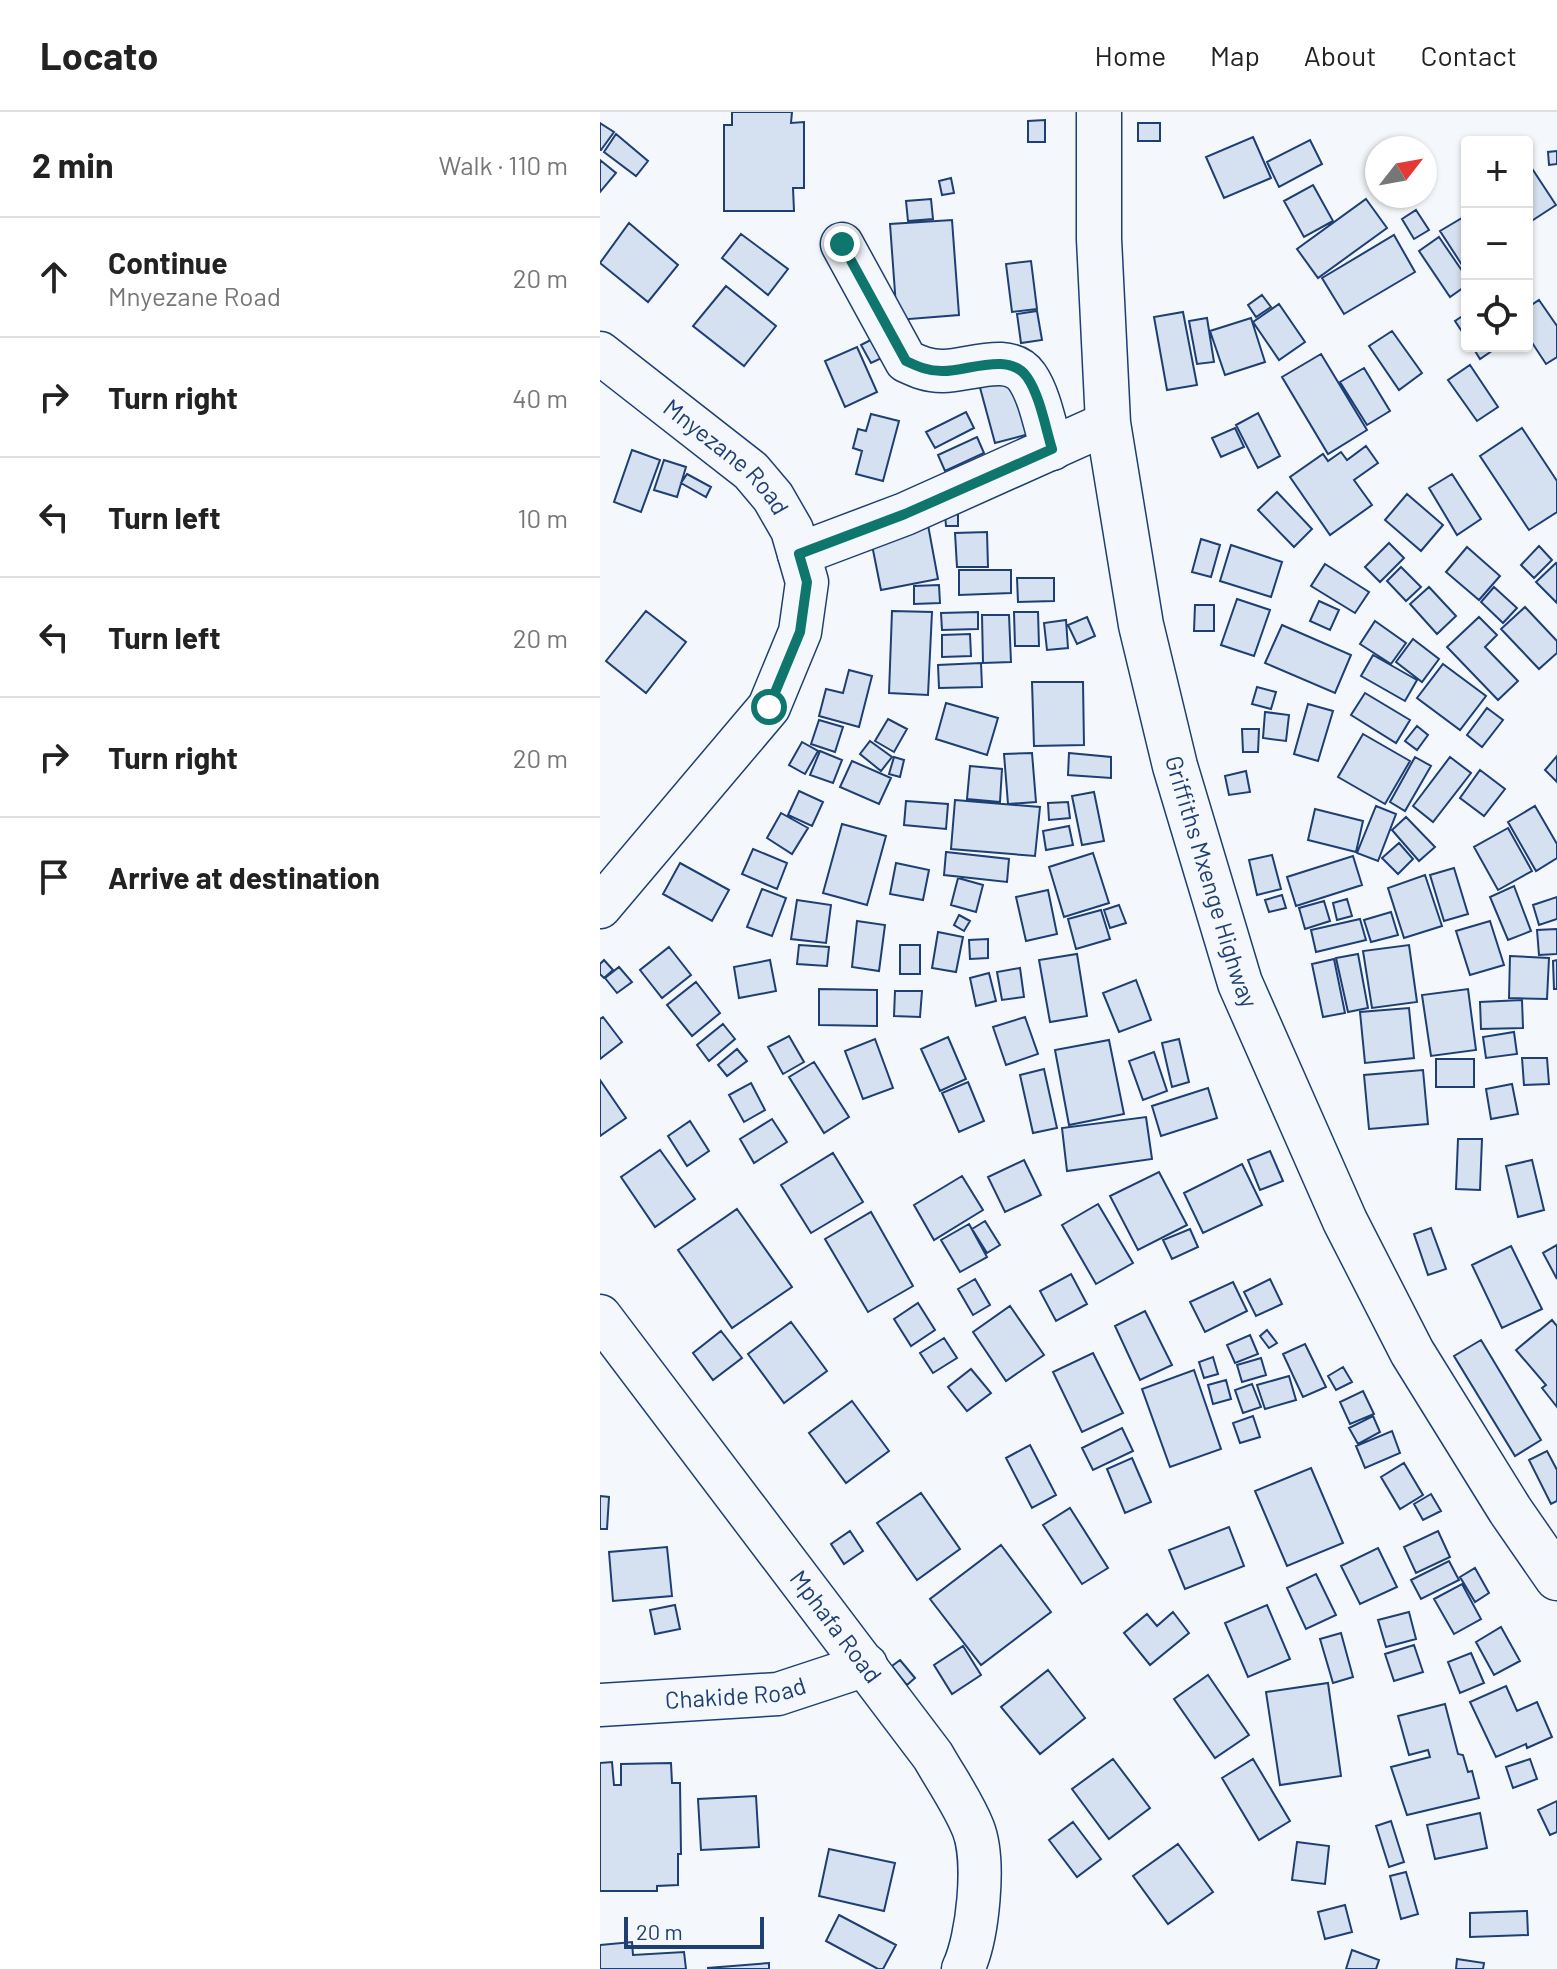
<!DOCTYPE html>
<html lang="en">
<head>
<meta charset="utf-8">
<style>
	body { margin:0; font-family:Barlow,sans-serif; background:#f6f6f6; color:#222 }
	.controls { position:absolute; right:24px; top:24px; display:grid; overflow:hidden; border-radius:8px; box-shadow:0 2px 6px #0004 }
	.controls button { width:72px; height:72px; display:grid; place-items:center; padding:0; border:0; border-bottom:2px solid #e0e0e0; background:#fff; color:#222; font:40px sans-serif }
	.compass { position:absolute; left:765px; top:24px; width:72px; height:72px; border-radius:50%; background:#fff; box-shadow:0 2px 6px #0004; rotate:59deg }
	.scale { position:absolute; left:24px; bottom:20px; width:140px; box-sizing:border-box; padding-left:8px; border:4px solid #1d3f73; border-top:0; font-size:22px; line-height:28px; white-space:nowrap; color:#1d3f73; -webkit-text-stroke:6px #f4f7fb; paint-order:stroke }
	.stop { position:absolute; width:24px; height:24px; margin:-18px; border:6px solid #0f766e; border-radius:50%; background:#fff }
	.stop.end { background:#0f766e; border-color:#fff; box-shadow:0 2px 8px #0008 }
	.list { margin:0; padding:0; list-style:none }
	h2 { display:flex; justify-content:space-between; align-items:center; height:104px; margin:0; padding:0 32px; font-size:34px }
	h2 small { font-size:26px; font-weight:400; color:#767676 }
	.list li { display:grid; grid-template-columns:52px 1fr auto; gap:24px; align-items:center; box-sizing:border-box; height:120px; padding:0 32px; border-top:2px solid #e0e0e0 }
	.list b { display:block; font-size:30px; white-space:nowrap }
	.list p { margin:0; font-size:26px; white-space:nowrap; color:#767676 }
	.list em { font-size:26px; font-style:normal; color:#767676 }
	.icon { flex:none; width:44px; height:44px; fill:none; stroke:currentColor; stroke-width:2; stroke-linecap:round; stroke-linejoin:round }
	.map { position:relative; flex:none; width:957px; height:1857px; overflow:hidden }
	header { display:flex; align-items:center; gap:48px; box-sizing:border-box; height:112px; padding:0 40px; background:#fff; border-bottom:2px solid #e0e0e0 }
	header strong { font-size:38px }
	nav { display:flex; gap:44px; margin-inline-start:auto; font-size:28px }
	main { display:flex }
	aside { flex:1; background:#fff }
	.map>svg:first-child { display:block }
	.building { fill:#d5e0f0; stroke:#1d3f73; stroke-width:2 }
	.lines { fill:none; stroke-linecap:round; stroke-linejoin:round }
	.minor-casing { stroke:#1d3f73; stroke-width:45 }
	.tertiary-casing { stroke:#1d3f73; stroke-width:47 }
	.minor { stroke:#f4f7fb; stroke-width:42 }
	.tertiary { stroke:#f4f7fb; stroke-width:44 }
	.route { stroke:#0f766e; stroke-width:10 }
	.labels { text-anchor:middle; stroke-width:6; stroke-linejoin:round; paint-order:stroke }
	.street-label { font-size:24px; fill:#1d3f73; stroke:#f4f7fb }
</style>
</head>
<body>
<header>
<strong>Locato</strong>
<nav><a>Home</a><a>Map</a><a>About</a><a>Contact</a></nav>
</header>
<main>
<aside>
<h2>2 min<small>Walk · 110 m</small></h2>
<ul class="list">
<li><svg class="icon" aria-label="ahead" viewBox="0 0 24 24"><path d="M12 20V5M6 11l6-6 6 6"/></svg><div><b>Continue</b><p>Mnyezane Road</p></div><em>20 m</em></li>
<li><svg class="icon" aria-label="right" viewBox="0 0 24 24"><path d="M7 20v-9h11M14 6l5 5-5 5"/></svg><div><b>Turn right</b></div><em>40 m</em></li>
<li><svg class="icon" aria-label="left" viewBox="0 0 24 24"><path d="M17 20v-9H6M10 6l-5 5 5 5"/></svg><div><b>Turn left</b></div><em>10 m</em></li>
<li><svg class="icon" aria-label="left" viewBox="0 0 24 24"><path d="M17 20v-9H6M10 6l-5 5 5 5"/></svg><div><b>Turn left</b></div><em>20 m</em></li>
<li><svg class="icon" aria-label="right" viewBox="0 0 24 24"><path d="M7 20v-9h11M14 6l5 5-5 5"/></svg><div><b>Turn right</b></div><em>20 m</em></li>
<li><svg class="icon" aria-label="arrive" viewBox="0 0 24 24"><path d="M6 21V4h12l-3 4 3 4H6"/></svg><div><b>Arrive at destination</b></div></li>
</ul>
</aside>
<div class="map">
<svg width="957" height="1857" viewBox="0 0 957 1857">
	<rect width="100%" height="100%" fill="#f4f7fb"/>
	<path class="building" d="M132 0H192L191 11 204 10V76H193L194 99H124V13H132Z
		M445 8V30H428V9Z
		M0 11 14 20 1 38H0Z
		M538 11H560V29H538Z
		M16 22 48 49 36 64 4 40Z
		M653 25 671 66 624 86 606 45Z
		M710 28 722 52 679 75 667 50Z
		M957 39V52L949 53 948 40Z
		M0 48 16 61 0 80Z
		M933 58 956 93 927 112V62Z
		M351 66 354 81 342 83 339 69Z
		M713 73 733 109 704 125 684 89Z
		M331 87 333 107 308 109 306 89Z
		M766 87 787 116 718 166 697 137Z
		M816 98 829 118 814 127 802 107Z
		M867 103V150L862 153 840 119Z
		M352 108 359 203 297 208 290 112Z
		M29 111 78 153 48 190 0 151Z
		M141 122 188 157 168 183 122 146Z
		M794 123 815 160 744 202 722 166Z
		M839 125 867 166V173L850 185 819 139Z
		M431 149 437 197 412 200 406 152Z
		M126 174 176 214 144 254 93 214Z
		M662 183 671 195 656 205 648 193Z
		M939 188 957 214V245L946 252 927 223V196Z
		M679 192 705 230 679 248 653 210Z
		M437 199 442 228 421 231 417 202Z
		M583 200 597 273 567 278 554 205Z
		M867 201V227L855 209Z
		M607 206 614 250 597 252 589 209Z
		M651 206 665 250 625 263 610 219Z
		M792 219 822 261 799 278 769 234Z
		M278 224 288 243 271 251 261 233Z
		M872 234H899L880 247Z
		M257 235 277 280 245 295 225 249Z
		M721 242 767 318 728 342 682 265Z
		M870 253 898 295 877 309 848 268Z
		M764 256 790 299 767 313 740 270Z
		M413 263 429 322 395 331 379 272Z
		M366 300 374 316 335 336 326 320Z
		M658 301 680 344 658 356 636 313Z
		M271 302 299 309 283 369 256 362 262 339 253 336 258 317 266 319Z
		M635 316 644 335 621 345 612 326Z
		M922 316 957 369V400L929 418 880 344Z
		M377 325 384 341 345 359 338 343Z
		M766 334 778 351 754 368 772 393 730 423 690 365 723 342 728 349 741 340 747 348Z
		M32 338 60 348 41 400 14 390Z
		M64 348 86 355 77 385 54 378Z
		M87 362 111 375 106 385 81 371Z
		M852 362 881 407 857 423 829 376Z
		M677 380 712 417 694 435 658 398Z
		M807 382 843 413 821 439 785 408Z
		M345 402H358V414H346Z
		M328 413 338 467 281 478 270 423Z
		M387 420 388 455H357L355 421Z
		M601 427 620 433 611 465 592 460Z
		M789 431 804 446 780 470 765 455Z
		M631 433 682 450 671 485 620 469Z
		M939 434 952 448 934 466 921 453Z
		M867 435 900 464 879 488 846 460Z
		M956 451 957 452V491L936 470Z
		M725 452 769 480 755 501 711 474Z
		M801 455 821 475 806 489 787 469Z
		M359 458H411V481L359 483Z
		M417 466H454V489L418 490Z
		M339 473 340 491 314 492V474Z
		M829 475 856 504 837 522 810 492Z
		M894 475 917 496 903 511 881 490Z
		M637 487 670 498 654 544 621 533Z
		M719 489 739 498 730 518 710 509Z
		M595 493H614V519H594Z
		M925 495 957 529V541L939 557 901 517Z
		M46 499 86 530 46 581 6 549Z
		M292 499 332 500 328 583 289 581Z
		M378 500V517L342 518 341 501Z
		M414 500H438L439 534H415Z
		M382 503H409L411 550 383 551Z
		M487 505 495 524 477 532 468 513Z
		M879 505 897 523 885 535 918 569 898 588 847 535Z
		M466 508 468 536 447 538 444 511Z
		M775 509 806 531 791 552 760 532Z
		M682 513 751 543 735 581 665 551Z
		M370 522 371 544 342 545V523Z
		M813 527 839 547 822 570 796 550Z
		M773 543 817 568 805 589 761 564Z
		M381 551 382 575 339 576 338 553Z
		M843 552 886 584 860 618 817 586Z
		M249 558 272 564 259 615 219 604 226 577 243 581Z
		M432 570H483L484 633 434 634Z
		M657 575 676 580 671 597 652 592Z
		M765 581 810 608 796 631 751 603Z
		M346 591 398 606 387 643 336 627Z
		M708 592 733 599 718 649 694 642Z
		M887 596 903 608 882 635 867 623Z
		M665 600 689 603 686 629 663 626Z
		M288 607 307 617 294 640 275 629Z
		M219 608 243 615 235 640 211 632Z
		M817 614 828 623 817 638 805 629Z
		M642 617H659L658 640H643Z
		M763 622 810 649 785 692 738 665Z
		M270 629 292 645 281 659 260 642Z
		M202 630 218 639 205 662 189 653Z
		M220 639 242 648 233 671 210 663Z
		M432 641 436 690 408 692 404 642Z
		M469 641 511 645V666L468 663Z
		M957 644V670L945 658Z
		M294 645 304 648 300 665 289 662Z
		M815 645 831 654 805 699 790 690Z
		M850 645 871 661 833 710 813 694Z
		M252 649 291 666 279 692 240 675Z
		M370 654 402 657 400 690 367 687Z
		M880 658 905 677 884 704 860 686Z
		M646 659 650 680 629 683 625 664Z
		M199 679 223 690 212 714 188 703Z
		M494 680 504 729 482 733 472 684Z
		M355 688 440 695 435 744 351 737Z
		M306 689 348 692 346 717 304 713Z
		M468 690 470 706 449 708 448 691Z
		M776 694 796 702 778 749 757 741Z
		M935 694 957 732V746L936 759 908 710Z
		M715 697 763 709 756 740 708 728Z
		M181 701 208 716 192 742 167 726Z
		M806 705 835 735 819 749 792 718Z
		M242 712 286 724 267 793 223 781Z
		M469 714 473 733 446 738 443 719Z
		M908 716 932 759 898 778 874 735Z
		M799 731 813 747 798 762 782 746Z
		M153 737 187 751 177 777 142 762Z
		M346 740 409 747 407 770 344 763Z
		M493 741 509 791 464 805 449 755Z
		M672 743 681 777 657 783 649 748Z
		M753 744 762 773 696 794 687 765Z
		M80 751 129 778 112 809 63 782Z
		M296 751 329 758 323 788 290 782Z
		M854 756 868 802 844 809 830 763Z
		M825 763 842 814 804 826 788 776Z
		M358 766 383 773 376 800 351 793Z
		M914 774 931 819 908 828 890 785Z
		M162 777 186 786 172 824 147 815Z
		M448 778 457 822 426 829 416 785Z
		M682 783 686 796 669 800 665 788Z
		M957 785V807L939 813 933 793Z
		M747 787 752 804 737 808 733 791Z
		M197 788 231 793 226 831 191 827Z
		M724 789 730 809 705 817 699 796Z
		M519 793 526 811 510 816 504 798Z
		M501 798 510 827 476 837 468 807Z
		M791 800 798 823 771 830 764 808Z
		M359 803 370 809 364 819 354 813Z
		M760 807 766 828 716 840 711 818Z
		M257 809 285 813 279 859 252 855Z
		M890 809 904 853 870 863 856 819Z
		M957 817V842L939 843 937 818Z
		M338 820 363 825 356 860 332 856Z
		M388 827V846L370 847 369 828Z
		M199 833 229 835 227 854 197 852Z
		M300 833H320V862H300Z
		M809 833 817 890 772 896 763 839Z
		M69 835 91 863 62 886 40 858Z
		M477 842 487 904 450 910 439 848Z
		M758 842 768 896 748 900 736 846Z
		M910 844 949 846 947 887 909 886Z
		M734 847 745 901 723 905 712 852Z
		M4 848 13 858 4 866 0 862V852Z
		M170 848 176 879 139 886 134 855Z
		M957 848V877H954L953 849Z
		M19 855 32 870 17 881 5 866Z
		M420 856 424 885 402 888 397 860Z
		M389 861 396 889 376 894 370 866Z
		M536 868 551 908 519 920 503 881Z
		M96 870 120 901 92 924 67 893Z
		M219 877 277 878V914L219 913Z
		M868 877 876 938 831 944 822 883Z
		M295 879H322L320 905 294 904Z
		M922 888 923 916 881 917 880 890Z
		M809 896 814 946 765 951 760 900Z
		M3 905 22 930 0 947V907Z
		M425 905 438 942 406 953 393 915Z
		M123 912 135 927 109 949 97 933Z
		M914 920 917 942 886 946 883 925Z
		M189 924 204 950 183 962 168 935Z
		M348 925 366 967 340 979 321 937Z
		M275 927 293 976 263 987 245 939Z
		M579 927 589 970 572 975 562 931Z
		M509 928 524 1002 469 1013 455 938Z
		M137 937 147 949 127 964 118 953Z
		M554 940 567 979 543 988 529 949Z
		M922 946H947L949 972 924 973Z
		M836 947H874V975H836Z
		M214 950 249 1005 224 1021 189 965Z
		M444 957 457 1016 433 1021 420 963Z
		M823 958 828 1012 769 1017 764 963Z
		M0 968 26 1006 0 1024Z
		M368 970 384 1009 359 1020 342 981Z
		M151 971 165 998 144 1010 129 983Z
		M912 972 918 1002 891 1007 886 977Z
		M608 976 617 1006 561 1024 552 994Z
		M546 1005 552 1047 467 1059 462 1016Z
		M172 1007 187 1030 154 1051 140 1027Z
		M90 1009 109 1039 87 1054 68 1024Z
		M858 1027H882L880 1078 856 1077Z
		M60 1038 95 1087 55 1115 21 1065Z
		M670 1039 683 1069 660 1078 648 1048Z
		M233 1041 263 1090 211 1121 181 1073Z
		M424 1048 441 1083 405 1100 388 1065Z
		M932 1048 944 1098 918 1105 906 1054Z
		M642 1052 662 1093 603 1121 584 1081Z
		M559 1060 587 1113 538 1138 510 1084Z
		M362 1064 383 1098 334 1128 314 1093Z
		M498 1092 533 1151 496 1172 462 1113Z
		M137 1097 192 1175 132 1216 78 1138Z
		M271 1100 313 1174 268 1200 225 1127Z
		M385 1109 400 1133 387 1141 372 1117Z
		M369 1112 387 1145 360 1160 341 1128Z
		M831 1116 846 1157 828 1163 814 1122Z
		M590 1117 598 1135 572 1147 563 1128Z
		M957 1133V1167L943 1141Z
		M911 1134 942 1197 902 1216 872 1153Z
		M471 1162 487 1192 456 1209 440 1179Z
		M375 1167 390 1193 373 1203 358 1177Z
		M670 1167 682 1192 656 1204 644 1180Z
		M633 1170 647 1199 605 1220 590 1190Z
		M318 1191 335 1218 311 1234 294 1207Z
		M410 1194 444 1243 406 1269 373 1220Z
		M545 1199 572 1253 540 1268 515 1214Z
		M952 1208 957 1214V1295L942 1276 946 1273 916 1238Z
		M191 1210 227 1259 184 1291 148 1242Z
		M667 1218 677 1231 669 1236 660 1224Z
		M121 1219 142 1246 113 1268 93 1241Z
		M650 1223 658 1242 635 1251 627 1233Z
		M344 1226 357 1246 333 1261 320 1241Z
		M881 1228 941 1328 915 1344 854 1244Z
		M705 1232 726 1275 703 1285 683 1242Z
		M493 1241 523 1301 482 1320 453 1260Z
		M613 1245 618 1262 604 1266 599 1250Z
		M661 1246 666 1263 642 1270 637 1253Z
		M743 1255 752 1270 736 1278 728 1264Z
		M371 1257 391 1281 367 1299 348 1275Z
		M594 1258 621 1337 570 1355 542 1277Z
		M689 1264 696 1288 665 1297 657 1273Z
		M626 1268 631 1287 613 1292 608 1273Z
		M652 1272 661 1295 643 1301 635 1278Z
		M763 1279 774 1302 750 1312 740 1290Z
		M252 1289 289 1339 246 1371 209 1321Z
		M653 1304 660 1325 640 1331 633 1311Z
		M773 1304 780 1320 758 1332 749 1316Z
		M522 1316 533 1339 493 1358 482 1336Z
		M792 1319 800 1341 765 1356 756 1334Z
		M430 1333 456 1383 432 1396 406 1346Z
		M947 1339 957 1358V1389L951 1392 929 1348Z
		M532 1346 551 1390 525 1401 507 1357Z
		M804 1351 823 1383 800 1397 781 1365Z
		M711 1356 743 1431 687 1454 655 1379Z
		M321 1381 360 1437 317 1468 277 1411Z
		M831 1382 841 1399 823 1408 814 1392Z
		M0 1384 9 1385 7 1417H0Z
		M470 1396 508 1456 482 1472 443 1413Z
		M629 1415 644 1454 585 1477 569 1438Z
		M250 1419 263 1439 244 1452 231 1432Z
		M838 1419 850 1445 816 1461 804 1435Z
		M401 1433 451 1500 381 1553 330 1487Z
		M67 1435 72 1484 13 1489 9 1440Z
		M778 1436 797 1475 760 1492 741 1454Z
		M849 1449 859 1468 821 1487 811 1468Z
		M875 1456 889 1481 875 1490 860 1465Z
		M716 1462 736 1503 706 1517 687 1476Z
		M862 1472 881 1507 854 1522 834 1487Z
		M75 1493 80 1517 55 1522 50 1498Z
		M667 1493 690 1547 648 1565 625 1511Z
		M573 1500 589 1521 550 1553 524 1521 547 1502 557 1514Z
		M809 1500 816 1527 786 1535 778 1508Z
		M901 1515 920 1549 894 1563 876 1530Z
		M741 1521 753 1565 733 1571 720 1527Z
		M814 1533 823 1560 794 1569 785 1542Z
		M363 1534 381 1563 352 1582 334 1553Z
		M871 1541 884 1571 860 1581 848 1550Z
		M300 1548 315 1566 307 1573 292 1554Z
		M448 1558 485 1606 440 1642 401 1595Z
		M608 1563 649 1623 615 1646 574 1587Z
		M728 1571 741 1664 680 1673 666 1580Z
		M906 1574 917 1599 937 1590 952 1625 927 1636 926 1632 896 1645 870 1590Z
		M845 1592 858 1642 863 1643 868 1660 872 1659 879 1686 807 1703 791 1655 830 1645 828 1638 809 1643 798 1604Z
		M513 1647 550 1696 509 1727 472 1677Z
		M653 1647 690 1709 659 1728 622 1666Z
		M930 1647 937 1667 913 1676 906 1655Z
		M12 1650 14 1673H21V1652L71 1651 72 1671H80L81 1742H78V1773L57 1774V1779H0V1651Z
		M156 1684 159 1735 101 1738 98 1687Z
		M957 1689V1720L950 1723 938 1698Z
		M880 1701 887 1736 835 1747 827 1713Z
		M791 1709 804 1750 789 1755 776 1714Z
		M473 1710 501 1747 477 1765 449 1728Z
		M697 1730 729 1734 725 1772 692 1768Z
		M578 1732 613 1780 568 1812 533 1764Z
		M229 1737 295 1751 284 1799 219 1784Z
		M806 1760 818 1802 801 1807 790 1764Z
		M745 1793 752 1820 725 1827 718 1800Z
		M927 1799 928 1823 870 1825V1801Z
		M239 1803 296 1833 283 1857H278L226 1829Z
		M32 1830 33 1843 84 1840 86 1857H0V1833Z
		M752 1838 779 1848 776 1857H746Z
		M857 1847 884 1851 883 1857H856Z
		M169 1851V1857H108V1856Z"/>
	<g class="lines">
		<defs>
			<g id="minor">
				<path d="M242 132 306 249C319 255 328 259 342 259 367 260 409 239 427 265 440 284 445 314 452 337"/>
				<path id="s1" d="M0 241 151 359 173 385 192 418 207 470 200 520 169 595 0 795"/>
				<path d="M199 442 305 402 508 311"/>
				<path id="s2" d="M0 1204 333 1644C346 1667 363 1691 373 1716 386 1748 378 1826 363 1857"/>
				<path id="s3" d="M0 1593 178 1582 266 1553"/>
			</g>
			<g id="tertiary">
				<path id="s4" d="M499 0V127L508 311 541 513 575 654 640 871 745 1109 812 1240 910 1398 957 1466"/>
			</g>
		</defs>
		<use href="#minor" class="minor-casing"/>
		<use href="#tertiary" class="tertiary-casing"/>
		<use href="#minor" class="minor"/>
		<use href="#tertiary" class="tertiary"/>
	</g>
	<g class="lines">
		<path class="route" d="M169 595 200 520 207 470 199 442 305 402 452 337C445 314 440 284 427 265 409 239 366 260 342 259 328 259 319 255 306 249L242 132"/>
	</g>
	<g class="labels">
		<g class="street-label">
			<text dy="8" stroke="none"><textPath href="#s1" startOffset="164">Mnyezane Road</textPath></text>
			<text dy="8" stroke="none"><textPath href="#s4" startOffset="782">Griffiths Mxenge Highway</textPath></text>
			<text dy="8" stroke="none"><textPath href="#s2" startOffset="390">Mphafa Road</textPath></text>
			<text dy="8" stroke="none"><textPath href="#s3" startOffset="136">Chakide Road</textPath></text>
		</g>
	</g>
</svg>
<div class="controls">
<button>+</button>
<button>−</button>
<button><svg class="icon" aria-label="locate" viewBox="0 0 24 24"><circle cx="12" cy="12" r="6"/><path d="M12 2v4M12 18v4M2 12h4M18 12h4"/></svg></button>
</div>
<svg class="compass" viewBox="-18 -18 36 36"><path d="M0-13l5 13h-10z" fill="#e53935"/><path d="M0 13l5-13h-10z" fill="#767676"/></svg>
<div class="scale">20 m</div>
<div class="stop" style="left:169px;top:595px"></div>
<div class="stop end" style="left:242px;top:132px"></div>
</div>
</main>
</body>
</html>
